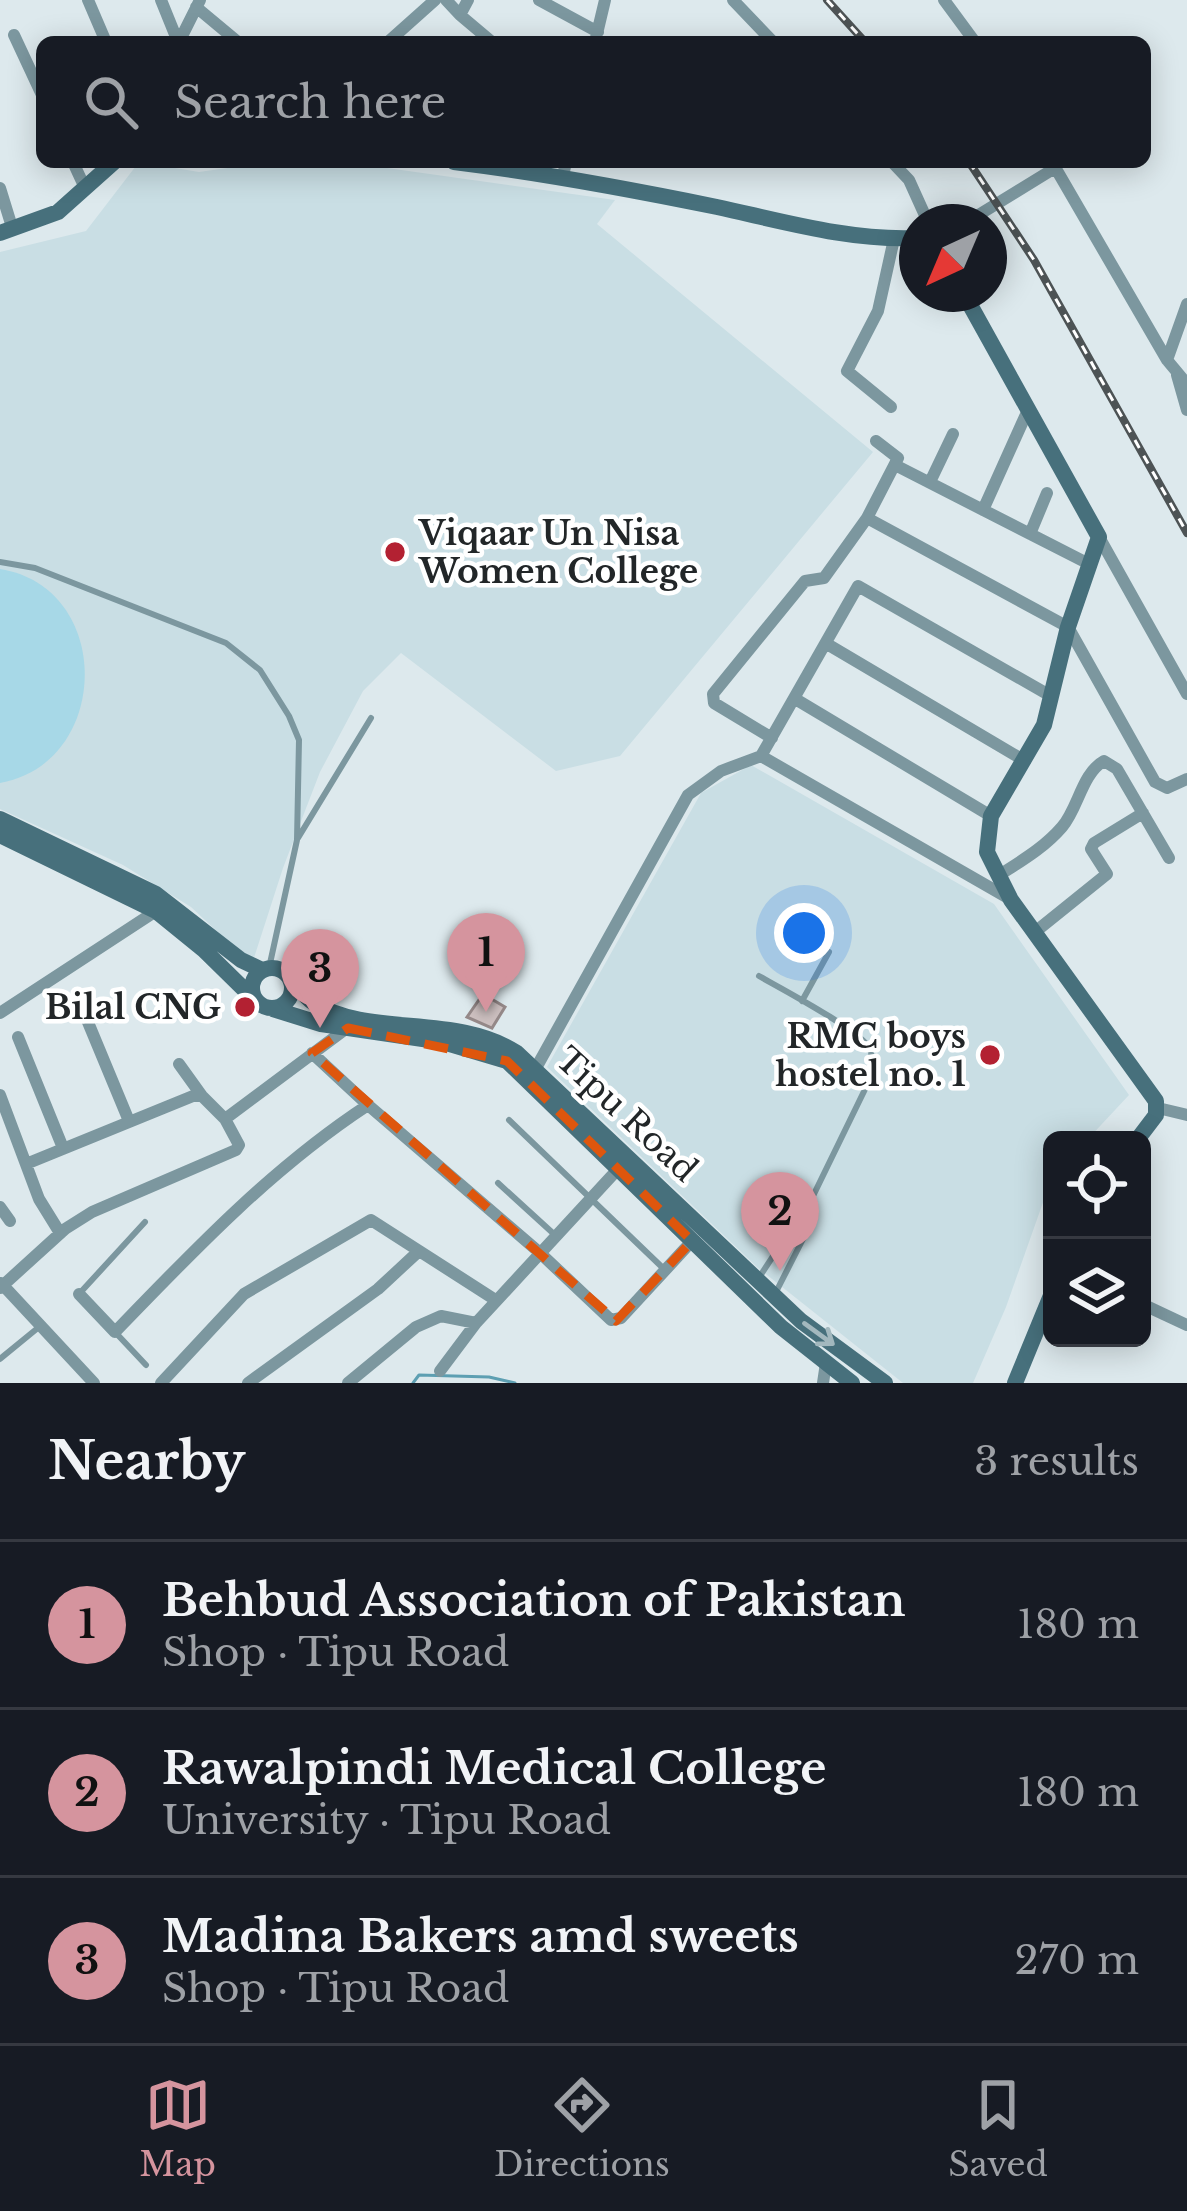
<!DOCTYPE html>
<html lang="en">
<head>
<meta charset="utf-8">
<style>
	body { margin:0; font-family:"Libre Baskerville",serif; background:#20242c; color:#f1f3f6 }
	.controls { position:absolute; right:36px; bottom:36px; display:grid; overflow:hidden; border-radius:18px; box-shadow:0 6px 30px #0003 }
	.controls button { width:108px; height:108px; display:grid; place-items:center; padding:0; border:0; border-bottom:3px solid #363941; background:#171b24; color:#f1f3f6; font:60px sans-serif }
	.compass { position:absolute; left:899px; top:204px; width:108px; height:108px; border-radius:50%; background:#171b24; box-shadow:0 6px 30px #0003; rotate:224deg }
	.you { position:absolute; left:804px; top:933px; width:42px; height:42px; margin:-30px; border:9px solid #fff; border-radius:50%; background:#1a73e8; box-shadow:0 0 0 18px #1a73e833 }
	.badge { display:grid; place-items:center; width:78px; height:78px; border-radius:50%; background:#d5949e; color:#111; font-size:39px; font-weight:700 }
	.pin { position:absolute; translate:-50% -99px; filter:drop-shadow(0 3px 6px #0008) }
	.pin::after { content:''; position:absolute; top:63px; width:42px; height:36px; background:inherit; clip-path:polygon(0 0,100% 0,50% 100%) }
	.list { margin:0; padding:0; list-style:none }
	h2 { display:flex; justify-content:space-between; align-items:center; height:156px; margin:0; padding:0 48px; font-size:51px }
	h2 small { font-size:39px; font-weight:400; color:#9ea1a6 }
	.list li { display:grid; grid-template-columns:78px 1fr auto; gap:36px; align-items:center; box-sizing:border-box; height:168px; padding:0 48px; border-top:3px solid #363941 }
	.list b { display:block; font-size:45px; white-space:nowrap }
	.list p { margin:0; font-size:39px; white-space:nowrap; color:#9ea1a6 }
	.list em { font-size:39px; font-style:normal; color:#9ea1a6 }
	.icon { flex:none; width:66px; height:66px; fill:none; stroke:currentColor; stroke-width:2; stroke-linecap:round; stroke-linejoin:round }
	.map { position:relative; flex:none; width:1187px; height:1383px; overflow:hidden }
	.search { position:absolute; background:#171b24; box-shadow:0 6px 30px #0003; left:36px; right:36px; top:36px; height:132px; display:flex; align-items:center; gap:30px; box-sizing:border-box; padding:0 42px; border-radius:18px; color:#9ea1a6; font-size:45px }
	.sheet { height:660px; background:#171b24 }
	nav { display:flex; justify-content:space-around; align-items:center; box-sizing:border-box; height:168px; border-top:3px solid #363941; background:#171b24; font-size:33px; color:#9ea1a6 }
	nav a { display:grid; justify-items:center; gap:6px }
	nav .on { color:#d5949e }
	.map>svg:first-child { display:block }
	.built { fill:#c9dee4 }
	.green { fill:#a7d8e7 }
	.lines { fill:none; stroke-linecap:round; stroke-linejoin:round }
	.stream { stroke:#5d9fb2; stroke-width:3 }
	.building { fill:#cdc0c0; stroke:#958989; stroke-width:3 }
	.lane { stroke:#7c979f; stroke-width:6 }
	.street { stroke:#7c979f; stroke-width:12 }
	.secondary { stroke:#47707c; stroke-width:16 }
	.rail-casing { stroke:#4d5355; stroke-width:8 }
	.rail { stroke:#fff; stroke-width:3; stroke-dasharray:9; stroke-linecap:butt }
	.oneway { stroke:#a3b8be }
	.marked { fill:none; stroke:#de560d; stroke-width:9; stroke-dasharray:24 15; stroke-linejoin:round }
	.poi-dot { fill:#b32132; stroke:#fff; stroke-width:4.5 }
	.labels { text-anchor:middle; stroke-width:9; stroke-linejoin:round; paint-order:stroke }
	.poi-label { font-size:33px; font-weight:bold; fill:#222628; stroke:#fff; text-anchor:end }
	.street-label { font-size:33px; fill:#222628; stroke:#fff }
</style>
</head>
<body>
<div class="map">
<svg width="1187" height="1383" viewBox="0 0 1187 1383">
	<rect width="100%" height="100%" fill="#dde9ed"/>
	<path class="built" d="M139 162 199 172 270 162H344L615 200 597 224 873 452 620 756 556 771 401 653 363 691 320 772 283 868 252 964 191 907 123 865 0 809V252L86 231Z
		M751 765 994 904 1129 1095 1087 1140H1052V1177L1006 1307 973 1383H903L757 1267 547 1067 701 793Z"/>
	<path class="green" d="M0 569C114 587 112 763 0 783Z"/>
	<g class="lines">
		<path class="stream" d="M413 1383 419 1375 489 1377 515 1383"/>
	</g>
	<path class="building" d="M483 994 505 1007 492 1028 467 1017Z"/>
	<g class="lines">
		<path class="lane" d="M0 562 35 568 226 643 260 670 289 716 299 740 297 840 269 968
			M298 838 371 718
			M759 976C780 988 862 1031 870 1049 873 1057 872 1069 871 1077L814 1194 760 1276
			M802 1001 829 952
			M509 1120 664 1269
			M498 1183 555 1235
			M776 1292 805 1235 813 1199
			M79 1294 145 1222
			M115 1332 146 1365
			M0 1359 39 1327"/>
		<path class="street" d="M88 0 106 42
			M161 0 178 42
			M446 0 460 15 468 0
			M539 0 598 32
			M733 0 773 42
			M944 0 975 42
			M196 7 238 42
			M460 15 492 42
			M14 35 42 95
			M179 42 200 0
			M388 42 435 0
			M595 42 605 0
			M73 162 85 188
			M892 162 909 180 928 222
			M1052 162 1167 360 1187 384
			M563 176 566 162
			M0 188 12 227
			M967 222 1055 168
			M1167 360 1187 304
			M1177 375 1187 410
			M891 407 847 371 878 311 894 239
			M895 465 1091 565
			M930 482 953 434
			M983 510 1028 410
			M867 518 1068 627 1155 782 1167 788 1187 779
			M1030 534 1047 493
			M1099 537 1187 694
			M827 644 1025 761
			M797 700 991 816
			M772 738 714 703 713 694 805 581 824 578 867 518 898 458 876 441
			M761 756 858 586 1049 695
			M761 756 1010 899
			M998 876C1021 861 1044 848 1062 827 1078 809 1082 773 1104 761L1117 769 1169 858
			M1035 932 1107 874 1091 849 1094 843 1143 813
			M0 1013 156 911
			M85 1015 129 1121
			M18 1037 63 1148
			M179 1064 202 1096
			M536 1068 688 795 721 771 761 756
			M0 1095 39 1199 60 1233
			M368 1105 539 1252 611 1320 621 1318 692 1241
			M1158 1108 1187 1115
			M26 1164 193 1096H202L225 1119 347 1028
			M0 1207 10 1221
			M1 1283 94 1383
			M0 1288 65 1229 92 1212 236 1150 239 1145 225 1119
			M79 1294 115 1332C194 1250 272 1168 368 1105L312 1053
			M1142 1304 1187 1325
			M440 1371 476 1323
			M161 1383 244 1294 371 1220 494 1299
			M248 1383 378 1289 419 1251
			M348 1383 416 1327 441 1316 476 1323 618 1169
			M823 1383 826 1363"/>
		<path class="secondary" d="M454 162C543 173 629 189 717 207 782 221 850 241 917 238
			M0 233 58 212 114 162
			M964 294 1099 537 1068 627 1044 725 991 816 987 852 1011 900 1156 1101V1115L1137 1140
			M0 819 156 894 241 960 262 970
			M0 835 156 911 204 950 258 1003
			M252 988a20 20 0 1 1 40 0a20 20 0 1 1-40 0Z
			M288 975C297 984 303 996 314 1003 370 1038 456 1013 517 1053L801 1321 885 1383
			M273 1009 321 1024 443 1042 507 1061 781 1327 852 1383
			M1015 1383 1052 1293"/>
		<defs>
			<path id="rail" d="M827 0 865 42
				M969 162 1034 260 1187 533"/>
		</defs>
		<use href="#rail" class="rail-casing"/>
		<use href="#rail" class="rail"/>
	</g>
	<defs><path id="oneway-shaft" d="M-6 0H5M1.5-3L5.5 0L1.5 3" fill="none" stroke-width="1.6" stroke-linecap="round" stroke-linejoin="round" transform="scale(3)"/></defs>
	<use class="oneway" href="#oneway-shaft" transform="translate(819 1334) rotate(36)"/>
	<path class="marked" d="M348 1028 507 1061 692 1241 616 1321 312 1053Z"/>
	<g class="poi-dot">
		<circle cx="395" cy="552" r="12"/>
		<circle cx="245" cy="1007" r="12"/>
		<circle cx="990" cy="1055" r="12"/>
	</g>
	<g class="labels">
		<g class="poi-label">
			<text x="419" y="545" text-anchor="start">Viqaar Un Nisa<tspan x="419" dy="38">Women College</tspan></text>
			<text x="221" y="1019">Bilal CNG</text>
			<text x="966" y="1048">RMC boys<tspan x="966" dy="38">hostel no. 1</tspan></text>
		</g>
		<g class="street-label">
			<text transform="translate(627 1114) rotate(43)" y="12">Tipu Road</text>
		</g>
	</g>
</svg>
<div class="controls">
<button><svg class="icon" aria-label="locate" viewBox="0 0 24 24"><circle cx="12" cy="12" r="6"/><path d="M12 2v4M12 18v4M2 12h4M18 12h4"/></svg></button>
<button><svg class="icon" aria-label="layers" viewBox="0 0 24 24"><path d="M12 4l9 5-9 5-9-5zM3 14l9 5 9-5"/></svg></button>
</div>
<svg class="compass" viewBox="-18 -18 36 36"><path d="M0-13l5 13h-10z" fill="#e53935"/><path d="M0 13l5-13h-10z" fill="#9ea1a6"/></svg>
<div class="you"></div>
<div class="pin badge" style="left:486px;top:1012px">1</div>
<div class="pin badge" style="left:780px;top:1271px">2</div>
<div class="pin badge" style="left:320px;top:1028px">3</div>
<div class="search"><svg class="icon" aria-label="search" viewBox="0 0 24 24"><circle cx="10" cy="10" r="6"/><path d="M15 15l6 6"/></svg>Search here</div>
</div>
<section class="sheet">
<h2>Nearby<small>3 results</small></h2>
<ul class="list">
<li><span class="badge">1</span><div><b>Behbud Association of Pakistan</b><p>Shop · Tipu Road</p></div><em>180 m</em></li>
<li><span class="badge">2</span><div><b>Rawalpindi Medical College</b><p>University · Tipu Road</p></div><em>180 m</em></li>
<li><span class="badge">3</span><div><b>Madina Bakers amd sweets</b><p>Shop · Tipu Road</p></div><em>270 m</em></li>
</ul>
</section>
<nav>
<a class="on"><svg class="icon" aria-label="map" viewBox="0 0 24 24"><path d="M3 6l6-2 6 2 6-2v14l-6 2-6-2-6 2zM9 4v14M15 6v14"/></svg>Map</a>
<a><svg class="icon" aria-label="directions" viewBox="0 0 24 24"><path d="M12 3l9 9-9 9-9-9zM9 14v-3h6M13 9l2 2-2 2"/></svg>Directions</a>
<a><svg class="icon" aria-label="saved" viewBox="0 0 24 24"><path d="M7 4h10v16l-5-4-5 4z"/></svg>Saved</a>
</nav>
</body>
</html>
